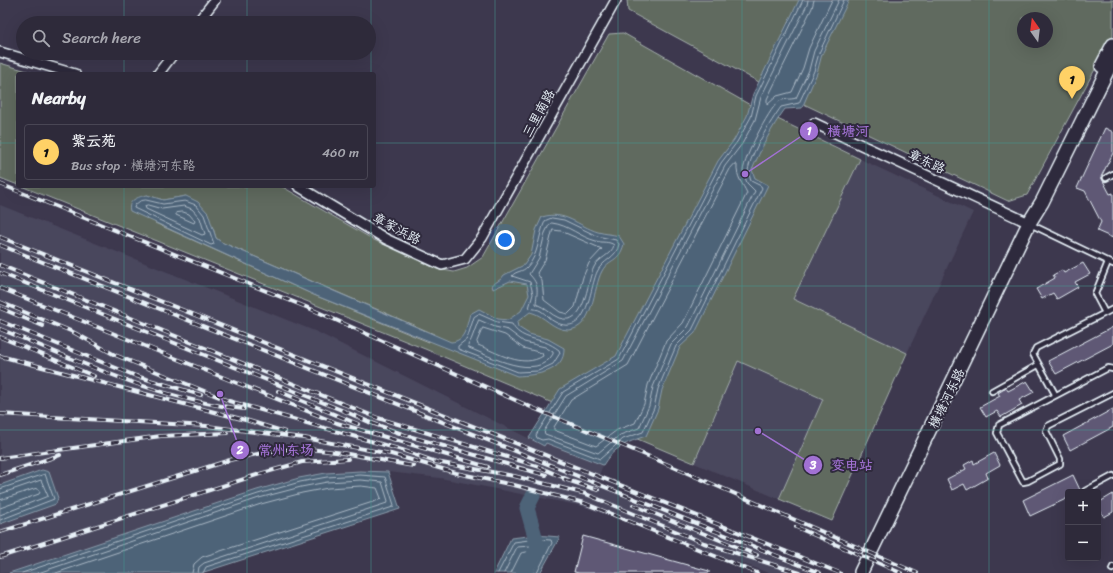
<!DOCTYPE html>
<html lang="en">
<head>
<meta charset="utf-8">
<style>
	body { margin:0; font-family:Sriracha,"LXGW WenKai TC",sans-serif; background:#363242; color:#f1f3f6 }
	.controls { position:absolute; right:12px; bottom:12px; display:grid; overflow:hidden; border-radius:4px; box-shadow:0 4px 16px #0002 }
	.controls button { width:36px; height:36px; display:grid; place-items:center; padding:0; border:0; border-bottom:1px solid #494654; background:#2e2a3a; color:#f1f3f6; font:20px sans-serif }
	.compass { position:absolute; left:1017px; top:12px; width:36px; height:36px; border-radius:50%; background:#2e2a3a; box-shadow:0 4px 16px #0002; rotate:346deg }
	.you { position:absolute; left:505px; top:240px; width:14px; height:14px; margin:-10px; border:3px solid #fff; border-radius:50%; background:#1a73e8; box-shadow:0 0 0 6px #1a73e833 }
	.badge { display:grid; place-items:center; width:26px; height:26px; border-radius:50%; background:#ffd166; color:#111; font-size:13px; font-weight:700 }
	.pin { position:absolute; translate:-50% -33px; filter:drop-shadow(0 1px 2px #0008) }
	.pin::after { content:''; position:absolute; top:21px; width:14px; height:12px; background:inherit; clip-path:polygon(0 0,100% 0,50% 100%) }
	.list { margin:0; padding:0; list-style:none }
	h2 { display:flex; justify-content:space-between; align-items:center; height:52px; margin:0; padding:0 16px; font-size:17px }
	h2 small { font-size:13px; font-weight:400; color:#a7a7af }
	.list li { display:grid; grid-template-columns:26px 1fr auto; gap:12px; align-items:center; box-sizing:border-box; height:56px; margin:0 8px 8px; padding:0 8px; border:1px solid #494654; border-radius:4px }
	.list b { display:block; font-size:15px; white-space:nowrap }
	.list p { margin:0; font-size:13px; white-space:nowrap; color:#a7a7af }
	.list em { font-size:13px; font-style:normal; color:#a7a7af }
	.icon { flex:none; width:22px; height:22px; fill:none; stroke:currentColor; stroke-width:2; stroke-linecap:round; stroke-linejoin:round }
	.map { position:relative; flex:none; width:1113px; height:573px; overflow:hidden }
	.search { position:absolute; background:#2e2a3a; box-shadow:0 4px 16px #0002; left:16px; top:16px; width:360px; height:44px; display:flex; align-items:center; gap:10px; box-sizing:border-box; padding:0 14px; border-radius:22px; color:#a7a7af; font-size:15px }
	.panel { position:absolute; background:#2e2a3a; box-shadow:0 4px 16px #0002; left:16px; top:72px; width:360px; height:116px; border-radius:4px }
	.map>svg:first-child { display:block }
	.built { fill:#4a465d }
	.green { fill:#606b5f; stroke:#a4aeac; fill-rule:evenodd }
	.water { fill:#4d6378; stroke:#8b9cab }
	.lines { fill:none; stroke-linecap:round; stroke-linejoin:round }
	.shore { stroke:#aab8c5; stroke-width:1 }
	.river { stroke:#4d6378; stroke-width:15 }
	.building { fill:#5e5875; stroke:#e8f1f8 }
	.service-casing { stroke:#e8f1f8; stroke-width:8 }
	.minor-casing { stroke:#e8f1f8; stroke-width:12 }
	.secondary-casing { stroke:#e8f1f8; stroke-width:16 }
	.service { stroke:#2f2a3d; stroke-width:4.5 }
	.minor { stroke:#2f2a3d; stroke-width:9 }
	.secondary { stroke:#2f2a3d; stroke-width:13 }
	.rail-casing { stroke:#e8f1f8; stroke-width:4 }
	.rail { stroke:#2f2a3d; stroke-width:2.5; stroke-dasharray:8; stroke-linecap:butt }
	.grid { fill:none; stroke:#459590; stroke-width:1; stroke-opacity:0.55 }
	.labels { text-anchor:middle; stroke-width:4; stroke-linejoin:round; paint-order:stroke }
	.street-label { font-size:13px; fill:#e8f1f8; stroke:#2f2a3d }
	.leader { fill:none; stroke:#a171d3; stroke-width:1.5 }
	.callout-dot { fill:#a171d3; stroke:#2f2a3d; stroke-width:1.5 }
	.mark-label { font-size:12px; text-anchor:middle; font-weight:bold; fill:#fff }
	.callout-label { font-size:14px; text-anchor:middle; font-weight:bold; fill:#a171d3; stroke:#2f2a3d; stroke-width:4; stroke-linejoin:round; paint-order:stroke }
</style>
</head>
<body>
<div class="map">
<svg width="1113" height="573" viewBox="0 0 1113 573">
	<rect width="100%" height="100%" fill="#3d384e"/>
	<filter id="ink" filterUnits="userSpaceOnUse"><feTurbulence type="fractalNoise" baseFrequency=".025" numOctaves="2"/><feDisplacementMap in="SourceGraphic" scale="8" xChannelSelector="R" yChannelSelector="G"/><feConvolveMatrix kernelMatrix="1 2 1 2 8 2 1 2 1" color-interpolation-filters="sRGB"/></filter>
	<g filter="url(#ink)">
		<path class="built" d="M860 159 973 212 907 353 793 300Z
			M0 205 317 332 544 446 546 443 603 465 595 485 812 573H769L582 506 440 478 388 472 79 573H0Z
			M738 361 823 399 779 499 694 463Z"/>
		<path class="green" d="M627 0H1113V36L1027 195 1008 201 770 88 628 11ZM1023 18H1047V42H1023Z
			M623 33 759 110 860 159 793 299 907 353 832 521 779 499 823 399 738 361 694 463 425 349 21 186H281L374 240 437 269 454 272 467 268 483 257 609 34ZM147 195 163 200 186 196 213 228 216 238 221 242 434 334 429 342 314 295 155 223Z
			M0 63 37 74H18V185L0 178Z"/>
		<path class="water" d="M799 0H849L822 54 817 73 802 108 785 109C771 128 761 149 752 170L755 178 768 185 695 333 680 347 662 390 658 409 646 436C627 442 613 448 603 465L546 443 544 446 529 438 560 389 616 356 718 161 734 140 747 116 753 94Z
			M147 195 163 200 186 196 198 202 208 213 216 238 221 242 451 342C466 341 466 326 470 314L479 309 498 319 508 320 521 311 529 295 527 284 510 281 493 289 492 285 501 279 504 275 524 265 531 255 536 230 542 217C565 210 578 226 598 232 605 234 612 234 619 236L624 244C619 263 609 258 602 271 593 287 594 329 568 330 553 330 544 315 530 312L517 322 518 327 529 334 548 339 564 348C565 373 535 375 517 376L314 295 130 211C127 200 138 197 147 195Z
			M42 470 49 472 58 498 56 504 0 524V485Z
			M360 471 388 472 400 509 201 573H9L257 490 299 478 326 473Z
			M536 535 560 537 540 573H494L511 538Z"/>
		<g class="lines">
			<path class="shore" d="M803 0 756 96 751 117 737 142 721 163 619 359 563 392 536 435 537 438 542 440 548 439 600 459 623 439 643 432 654 408 658 389 676 346 692 330 762 188 761 186 751 181 748 171C750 154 771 121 781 107L799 103 814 71 819 53 844 0
				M808 0 807 5 761 97 755 120 742 144 725 166 623 361 566 396 544 431 545 434 598 453 620 435 639 428 649 406 653 387 671 344 688 327 755 191 747 183 743 171C744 158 768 111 778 102 783 98 791 100 796 98L809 70 814 51 839 0
				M814 0 812 8 767 99V105L777 96 792 92 803 68 809 48 832 0
				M735 164 737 165C736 177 743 184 747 193L683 323 666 341 648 385 644 404 635 423 617 430 596 446 554 430V427L571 400 628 365 730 169Z
				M146 200 163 204 185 201 196 205 204 215 214 244 211 245 134 208 135 205 140 201Z
				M148 205 162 209 184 206 192 209 200 218 205 234 202 235 146 209 145 206Z
				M183 212 189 214 195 221 194 223 176 215V213Z
				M552 218 564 220 597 236 616 240 619 244C617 258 602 260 597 272 589 290 588 338 555 322 550 320 546 314 541 311 538 309 533 309 529 308L533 294 530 282 512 276C515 271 523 272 527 267 539 255 538 236 545 221Z
				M552 223C569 225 580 237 596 241 602 243 609 241 614 245 612 255 598 258 594 267 586 283 586 327 559 318 551 315 545 307 536 304 537 291 540 285 529 274L539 258 545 233 549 225Z
				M553 230 561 231 602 249 589 263 583 277 575 307 568 314 560 312 544 300 542 281 537 273 545 260Z
				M479 314 497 322 512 324C518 337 532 338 545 342 550 344 555 347 559 350L560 353 553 364 538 371 518 372 458 349V346L467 339 474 317Z
				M479 320 495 327 508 330 524 342 545 347 553 352V354C537 382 490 356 469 348L468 345 471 340Z
				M483 328 505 335 523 348 542 353 543 356C523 369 498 353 478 345L477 342Z
				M0 489 45 474 54 499 0 520
				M0 494 41 480 48 496 0 515
				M0 500 37 488 40 492 39 494 0 508
				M22 573 258 494 300 482 327 477 360 475 385 477 394 505 393 507 206 567 203 573
				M38 573 259 498 301 487 327 482 360 480 382 482 388 501 387 503 204 563 199 567 198 573
				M56 573 261 504 302 493 328 488 361 486 377 488 381 498 379 500 202 557 194 564 192 573
				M498 573 514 542 536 539 551 540 552 543 537 573
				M504 573 517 547 543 545 544 547 532 573
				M511 573 521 553 532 551 534 553 527 567 526 573"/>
			<path class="river" d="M524 573 538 547 527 508 533 496"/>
		</g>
		<path class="building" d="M1105 128 1113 132V153L1101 177 1110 194 1113 193V238L1097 231 1101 222 1085 191 1077 188Z
			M1083 263 1090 274 1075 282 1078 287 1057 299 1053 293 1042 299 1036 289 1055 278 1053 275 1062 270 1064 273Z
			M1113 327V344L1056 374 1048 361Z
			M1027 381 1034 392 1019 400 1022 405 1001 417 997 411 986 417 980 407 1000 396 998 393 1006 388 1008 391Z
			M1113 409V427L1070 450 1063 436Z
			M994 453 1000 465 986 473 988 478 967 490 964 484 952 490 947 479 966 469 964 465 973 460 974 464Z
			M1073 475 1081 492H1068V498L1030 516 1023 500Z
			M1113 494V512L1104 517 1098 507V503Z
			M583 536 709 571V573H579L574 572Z"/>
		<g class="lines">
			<defs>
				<path id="service" d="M1106 178 1113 174
					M1030 224 1113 264
					M1105 313 1095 294 1108 262
					M1113 369 1108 368 999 425 997 433 1023 482 1028 481 1060 464V459L1046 431 1048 426 1113 393
					M992 391 1038 365
					M1055 394 1033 354 1036 348 1113 309
					M1085 491 1113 476
					M1112 569 1113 567"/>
				<path id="minor" d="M197 23 215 0
					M0 52 75 74
					M158 74 174 53
					M814 123 1029 223
					M298 186 386 239 442 265 465 259 482 238 616 0"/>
				<path id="secondary" d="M1102 66 1113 45
					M861 572 1029 223 1042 202 1113 59"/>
			</defs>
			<use href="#service" class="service-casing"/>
			<use href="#minor" class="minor-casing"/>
			<use href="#secondary" class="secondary-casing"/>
			<use href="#service" class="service"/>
			<use href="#minor" class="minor"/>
			<use href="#secondary" class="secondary"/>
			<defs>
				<path id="rail" d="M0 184 311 309 533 408 655 459 917 573
					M0 237 840 573
					M0 245 820 573
					M0 265 378 418 537 466 569 480
					M0 273 344 411 369 422 405 435 524 469
					M0 288 337 423 488 467
					M0 302 73 332 115 355 229 401 402 450 436 462 514 476 586 494 704 543 800 573
					M0 308 43 326
					M0 321 136 376 201 395
					M0 329C79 361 158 400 244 409
					M0 337 94 376
					M0 356 249 421 285 432
					M278 391 358 424
					M0 414 207 426 304 438 391 454 456 473 514 485 584 503 757 573
					M0 458 161 436 227 433
					M519 468 546 475
					M0 475 60 455
					M564 479 598 490
					M633 505 757 555
					M796 527 901 573
					M0 532 230 460C251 455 272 450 293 449 333 448 375 460 414 466
					M0 557 263 473 302 462 348 459"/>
			</defs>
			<use href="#rail" class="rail-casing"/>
			<use href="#rail" class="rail"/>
		</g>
	</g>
	<path class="grid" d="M124 0V23M247 0V23M371 0V74M495 0V573M618 0V573M742 0V573M866 0V573M989 0V573M124 53V74M247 53V74M0 143H18M374 143H1113M124 186V573M247 186V573M371 186V573M0 286H1113M0 430H1113"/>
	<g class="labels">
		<g class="street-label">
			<text transform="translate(538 113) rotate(-61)" y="5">三里南路</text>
			<text transform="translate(927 161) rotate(25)" y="5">章东路</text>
			<text transform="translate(397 228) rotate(28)" y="5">章家浜路</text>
			<text transform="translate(946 398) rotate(-64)" y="5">横塘河东路</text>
		</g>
	</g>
	<path class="leader" d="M745 174L809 131M220 394L240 450M758 431L813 465"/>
	<g class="callout-dot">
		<circle cx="745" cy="174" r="4"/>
		<circle cx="220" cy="394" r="4"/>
		<circle cx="758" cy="431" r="4"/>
		<circle cx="809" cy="131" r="10"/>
		<circle cx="240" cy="450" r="10"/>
		<circle cx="813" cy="465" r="10"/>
	</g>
	<g class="mark-label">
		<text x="809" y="135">1</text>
		<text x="240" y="454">2</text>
		<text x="813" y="469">3</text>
	</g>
	<g class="callout-label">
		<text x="848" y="136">横塘河</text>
		<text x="286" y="455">常州东场</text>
		<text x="852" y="470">变电站</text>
	</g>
</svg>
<div class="controls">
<button>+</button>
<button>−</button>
</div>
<svg class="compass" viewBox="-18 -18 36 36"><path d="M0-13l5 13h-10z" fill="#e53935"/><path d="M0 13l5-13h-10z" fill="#a7a7af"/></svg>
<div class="you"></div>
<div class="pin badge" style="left:1072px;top:99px">1</div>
<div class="search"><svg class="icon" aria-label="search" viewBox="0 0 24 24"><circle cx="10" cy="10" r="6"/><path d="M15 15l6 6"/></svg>Search here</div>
<section class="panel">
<h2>Nearby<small></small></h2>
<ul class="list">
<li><span class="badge">1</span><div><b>紫云苑</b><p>Bus stop · 横塘河东路</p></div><em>460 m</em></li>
</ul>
</section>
</div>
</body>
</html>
